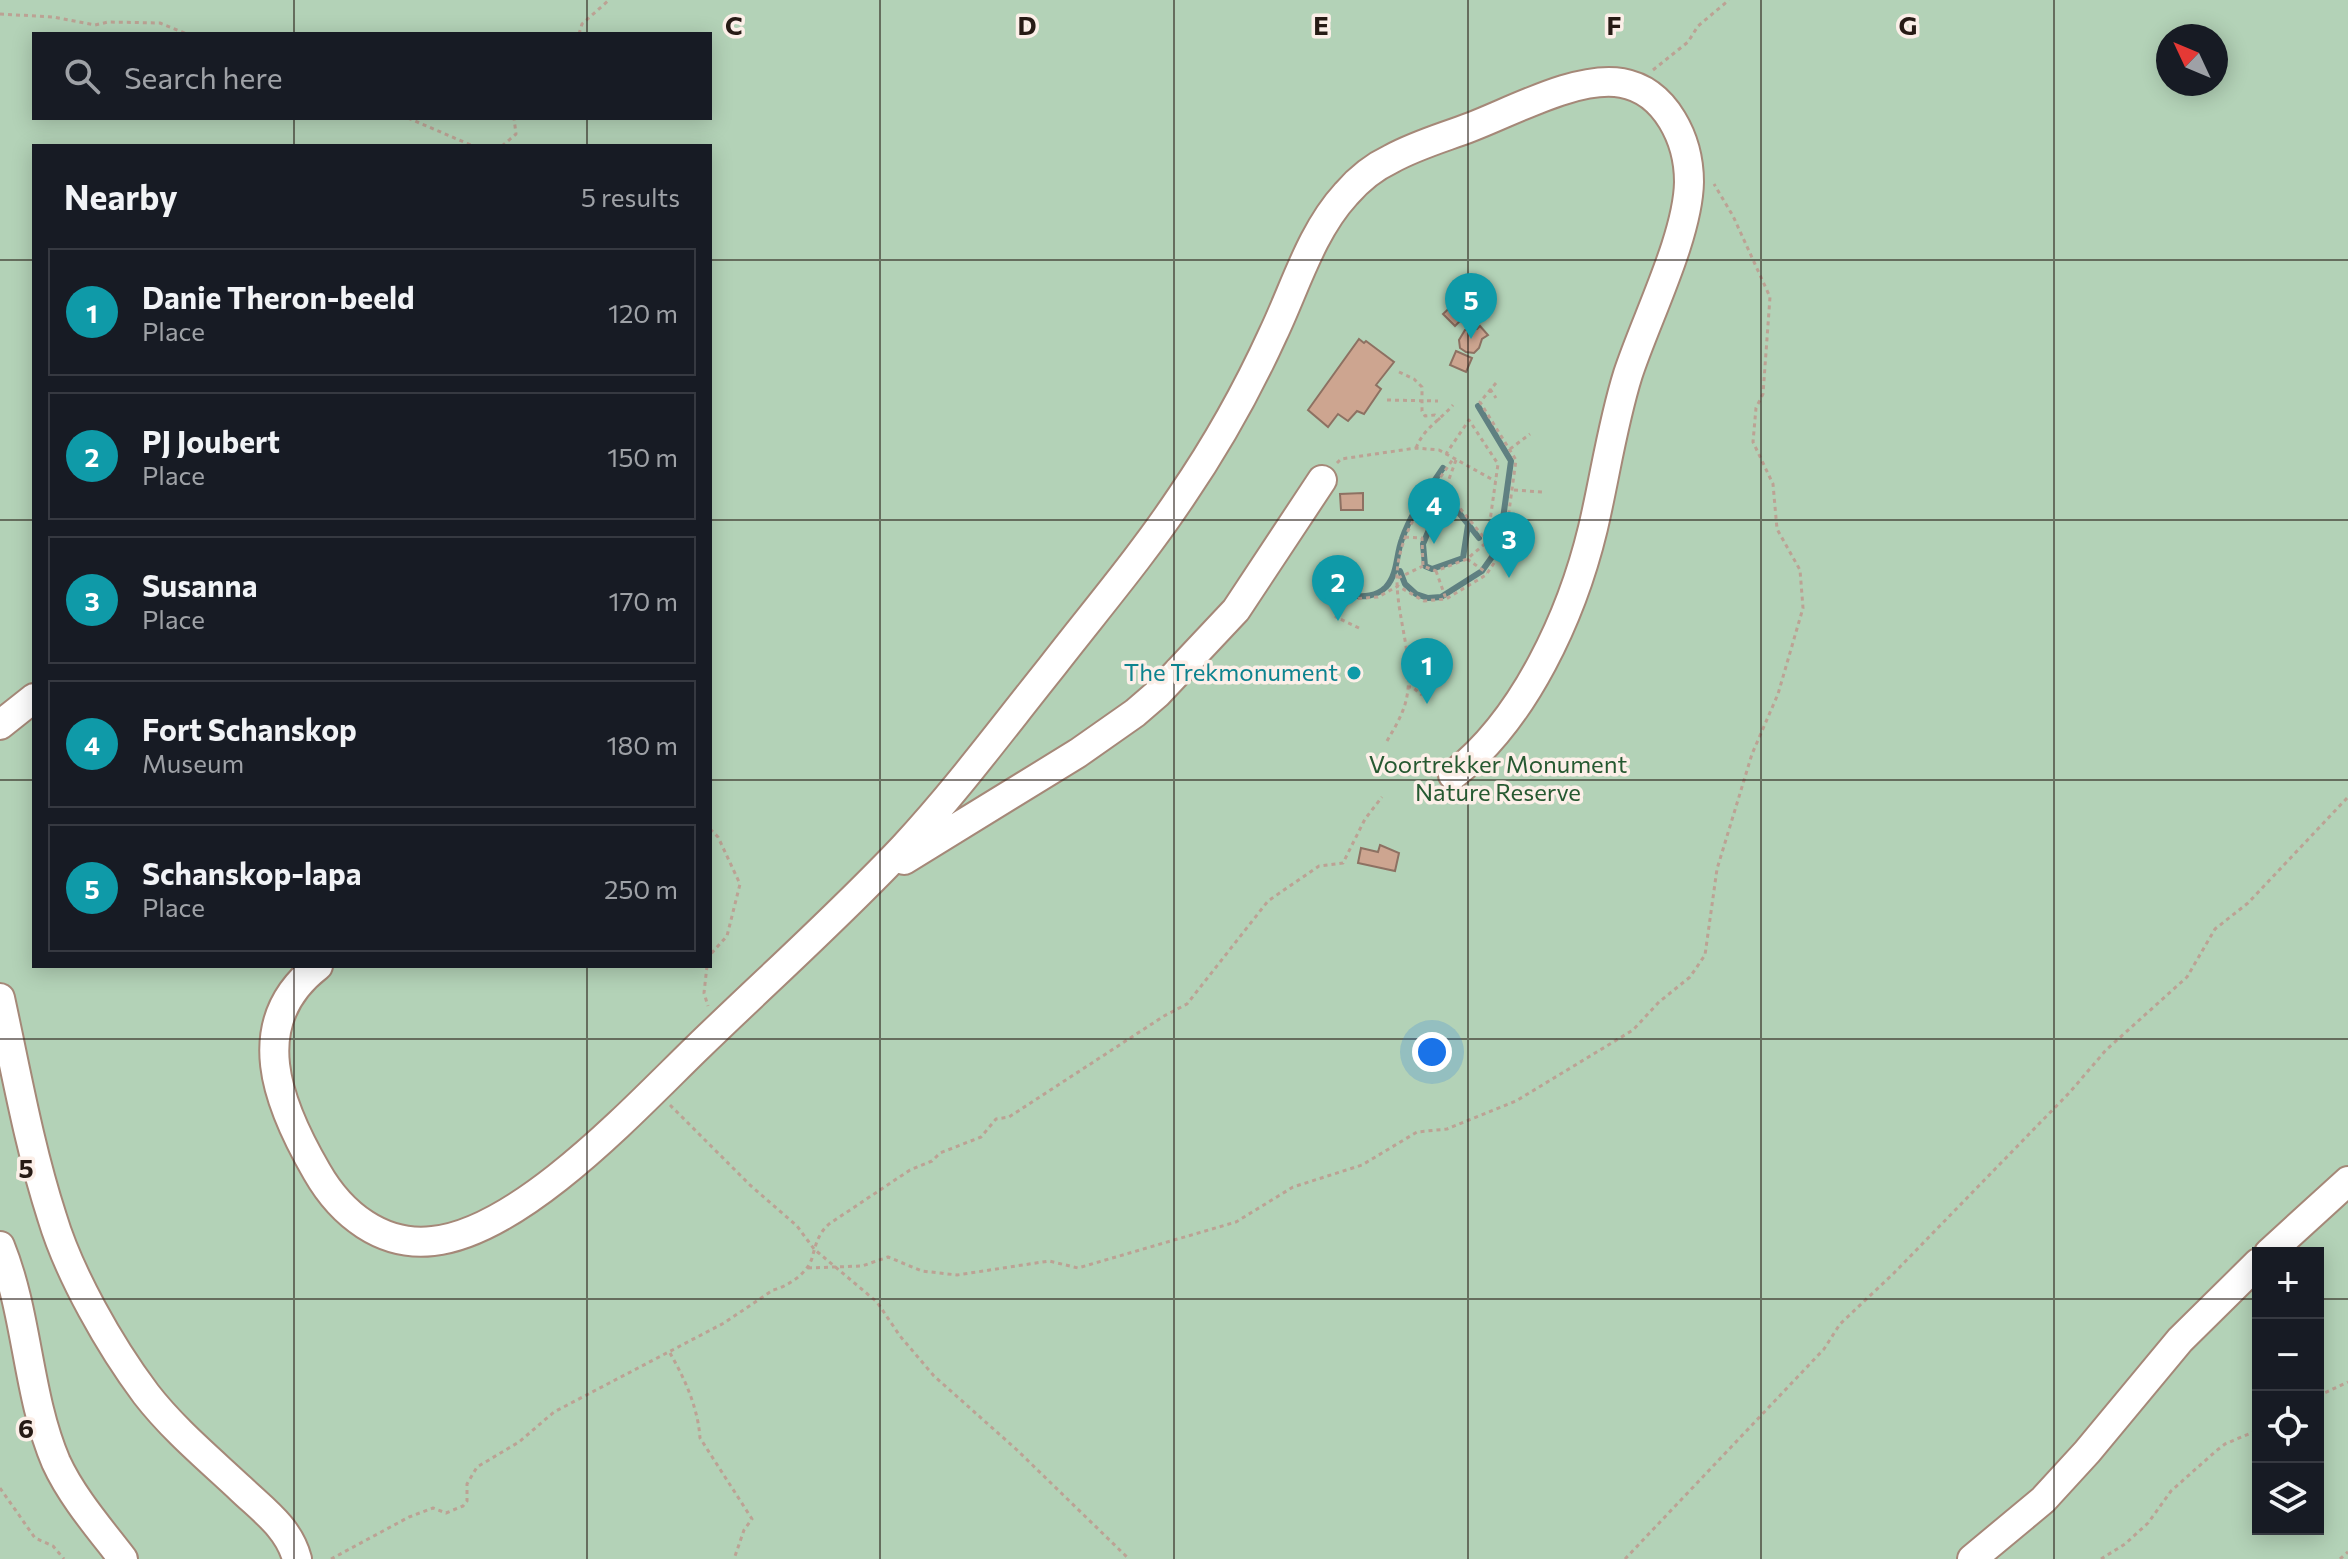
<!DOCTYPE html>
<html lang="en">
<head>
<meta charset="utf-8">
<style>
	body { margin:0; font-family:Commissioner,sans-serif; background:#242831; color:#f1f3f6 }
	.controls { position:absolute; right:24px; bottom:24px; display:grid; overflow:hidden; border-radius:0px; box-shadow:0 4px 20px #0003 }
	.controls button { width:72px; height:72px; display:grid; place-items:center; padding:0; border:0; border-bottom:2px solid #363941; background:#171b24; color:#f1f3f6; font:40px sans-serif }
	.compass { position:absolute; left:2156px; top:24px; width:72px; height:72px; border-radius:50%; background:#171b24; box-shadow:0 4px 20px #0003; rotate:314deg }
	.you { position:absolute; left:1432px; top:1052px; width:28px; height:28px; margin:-20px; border:6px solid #fff; border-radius:50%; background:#1a73e8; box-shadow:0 0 0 12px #1a73e833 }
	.badge { display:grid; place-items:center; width:52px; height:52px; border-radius:50%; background:#b9b09c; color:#fff; font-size:26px; font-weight:700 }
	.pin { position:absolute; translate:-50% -66px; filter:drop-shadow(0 2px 4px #0008) }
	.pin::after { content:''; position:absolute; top:42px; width:28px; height:24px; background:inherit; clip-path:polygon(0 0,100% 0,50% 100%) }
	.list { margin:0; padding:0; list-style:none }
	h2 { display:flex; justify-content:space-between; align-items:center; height:104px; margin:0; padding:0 32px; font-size:34px }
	h2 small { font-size:26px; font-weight:400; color:#9ea1a6 }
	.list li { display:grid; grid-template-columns:52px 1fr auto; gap:24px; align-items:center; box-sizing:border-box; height:128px; margin:0 16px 16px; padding:0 16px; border:2px solid #363941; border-radius:0px }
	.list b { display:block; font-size:30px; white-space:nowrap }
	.list p { margin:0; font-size:26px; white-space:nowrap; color:#9ea1a6 }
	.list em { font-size:26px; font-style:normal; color:#9ea1a6 }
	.icon { flex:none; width:44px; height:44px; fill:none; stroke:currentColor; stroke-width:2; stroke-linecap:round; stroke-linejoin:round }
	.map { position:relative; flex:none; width:2348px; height:1559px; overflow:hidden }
	.search { position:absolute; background:#171b24; box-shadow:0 4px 20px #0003; left:32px; top:32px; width:680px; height:88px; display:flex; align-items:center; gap:20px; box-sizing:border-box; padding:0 28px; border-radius:0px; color:#9ea1a6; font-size:30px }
	.panel { position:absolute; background:#171b24; box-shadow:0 4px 20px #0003; left:32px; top:144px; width:680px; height:824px; border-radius:0px }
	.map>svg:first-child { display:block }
	.green { fill:#b3d2b7; fill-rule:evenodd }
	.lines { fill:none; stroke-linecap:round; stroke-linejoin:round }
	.stream { stroke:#5f8081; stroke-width:6 }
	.building { fill:#cda590; stroke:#8d7162; stroke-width:2 }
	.minor-casing { stroke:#a58878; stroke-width:32 }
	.path { stroke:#bca294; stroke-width:3; stroke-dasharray:4 4; stroke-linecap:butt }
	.minor { stroke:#fff; stroke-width:28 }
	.grid { fill:none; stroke:#271b15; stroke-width:2; stroke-opacity:0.55 }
	.culture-dot { fill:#0f9aa8; stroke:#fcefe8; stroke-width:3 }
	.labels { text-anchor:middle; stroke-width:7; stroke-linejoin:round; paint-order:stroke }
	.culture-label { font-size:24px; fill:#0d838f; stroke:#fcefe8; text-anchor:end }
	.park-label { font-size:24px; fill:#265931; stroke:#fcefe8 }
	.grid-label { font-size:26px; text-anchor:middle; font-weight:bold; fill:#271b15; stroke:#fcefe8; stroke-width:7; stroke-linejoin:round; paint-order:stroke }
</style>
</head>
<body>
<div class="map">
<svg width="2348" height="1559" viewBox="0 0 2348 1559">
	<rect width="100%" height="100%" fill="#fdddcc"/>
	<path class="green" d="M0 0H2348V1559H0ZM34 34H710V118H34ZM2168 36H2216V84H2168ZM34 146H710V966H34ZM2258 1253H2318V1529H2258Z"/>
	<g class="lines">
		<path class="stream" d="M1468 525 1463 558 1432 569 1425 566 1423 544 1444 494 1479 538
			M1400 571 1405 584 1416 594 1428 598 1441 597 1482 571 1499 547 1511 461 1478 406
			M1351 595C1363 598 1377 596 1386 587 1398 574 1396 554 1402 539 1411 513 1428 490 1443 468"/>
	</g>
	<path class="building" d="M1456 302 1467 314 1455 326 1443 314Z
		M1480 326 1488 335 1482 339 1479 348 1474 353 1466 352 1460 348 1459 340 1465 330 1477 329Z
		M1359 339 1364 343 1366 341 1394 362 1376 385 1381 389 1364 414 1357 411 1348 421 1338 414 1328 427 1308 410Z
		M1456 351 1472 358 1466 372 1450 365Z
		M1363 493V510H1341L1340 494Z
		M1380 845 1399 853 1395 871 1358 863 1361 848 1378 852Z"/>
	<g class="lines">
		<defs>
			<path id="minor" d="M0 725 34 698
				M904 860 1078 753 1135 713 1157 694 1236 610 1322 480
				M318 966C244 1023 278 1105 317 1172 341 1214 382 1247 433 1241 521 1232 635 1108 697 1048 766 981 838 917 904 847 956 791 1002 729 1050 669 1094 612 1141 557 1181 497 1216 446 1247 391 1273 334 1295 288 1311 232 1346 194 1358 180 1374 167 1391 159 1416 145 1445 137 1471 127 1513 111 1578 75 1622 83 1666 91 1689 140 1689 182 1688 237 1646 319 1628 374 1612 425 1605 477 1593 528 1572 615 1525 719 1453 775
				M0 998C16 1071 29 1146 52 1217 69 1274 110 1346 146 1394 173 1429 209 1459 241 1489 263 1510 289 1528 297 1559
				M0 1246C28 1315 27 1394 56 1462 72 1497 100 1529 123 1559
				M2269 1253 2348 1181
				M1972 1559 2043 1500 2087 1452 2180 1340 2258 1263"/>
		</defs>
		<use href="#minor" class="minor-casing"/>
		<path class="path" d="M0 14 53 17 95 25 108 22 160 23 187 34
			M579 34 582 24 609 0
			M1653 70 1688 42 1698 26 1729 0
			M408 118 473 146
			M502 146 516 134 514 118
			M1399 372 1414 379 1422 387V411L1425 416 1435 415 1440 420
			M1490 389 1496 398
			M1387 400 1438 401
			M1416 448C1424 428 1439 421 1453 405
			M1510 449 1530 434
			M1456 460 1445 490 1486 540
			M1337 463 1341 459 1416 448 1439 450 1495 481
			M1514 490 1542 492
			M1405 537 1422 538 1423 566 1436 571 1467 559 1487 542 1498 464 1469 420 1446 454
			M1467 559 1487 573
			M1436 571 1446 599
			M1398 578 1423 566
			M1359 628 1336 617 1351 599 1378 597 1398 586 1424 601 1446 599 1486 575 1504 548 1516 460 1480 402 1496 383
			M1407 687H1412L1422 695
			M1387 741C1395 727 1404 713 1407 696 1414 658 1397 618 1397 580 1396 534 1429 495 1453 459
			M710 829 718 837 740 884 727 936 710 955
			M707 966 704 993 708 1006
			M670 1105 750 1185 797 1226 814 1249 877 1302 900 1336 934 1376 1017 1450 1129 1559
			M808 1268 862 1266 888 1257 922 1271 957 1275 1049 1261 1078 1268 1236 1222 1293 1187 1362 1165 1417 1132 1447 1129 1516 1101 1633 1030 1659 1002 1690 977 1705 955 1717 869 1752 754 1778 694 1803 608 1800 570 1777 529 1773 484 1753 442 1756 408 1763 394 1770 297 1733 216 1714 184
			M670 1353C685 1379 698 1408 700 1438L752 1519 744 1530 734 1559
			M2318 1396 2348 1382
			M0 1488 35 1538 53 1546 64 1559
			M331 1559 409 1517 433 1508 446 1513 463 1506 467 1501V1484L477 1467 519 1442 554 1412 724 1323 773 1290C787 1287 808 1273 812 1258 816 1244 818 1234 829 1224L910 1170 932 1161 940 1153 981 1137 996 1119 1009 1117 1164 1016 1187 1004 1268 901 1319 866 1343 863 1365 819 1382 797
			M1625 1559 1824 1349 1840 1324 1894 1273 2070 1092 2106 1050 2187 977 2215 929 2248 903 2348 797
			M2101 1559 2125 1544 2148 1523 2171 1491 2216 1451 2225 1444 2258 1430
			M2340 1559 2348 1552"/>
		<use href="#minor" class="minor"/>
	</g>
	<path class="grid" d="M294 0V34M587 0V34M880 0V1559M1174 0V1559M1468 0V1559M1761 0V1559M2054 0V1559M294 118V146M587 118V146M0 260H34M710 260H2348M0 520H34M710 520H2348M0 780H34M710 780H2348M294 966V1559M587 966V1559M0 1039H2348M0 1299H2258M2318 1299H2348"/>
	<circle class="culture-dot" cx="1354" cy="673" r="8"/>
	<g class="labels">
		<g class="culture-label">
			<text x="1338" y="681">The Trekmonument</text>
		</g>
		<g class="park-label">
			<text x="1498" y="773">Voortrekker Monument<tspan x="1498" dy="28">Nature Reserve</tspan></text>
		</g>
	</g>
	<g class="grid-label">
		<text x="734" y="35">C</text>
		<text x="1027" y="35">D</text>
		<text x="1321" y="35">E</text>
		<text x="1614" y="35">F</text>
		<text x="1908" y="35">G</text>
		<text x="26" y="1178">5</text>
		<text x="26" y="1438">6</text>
	</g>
</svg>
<div class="controls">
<button>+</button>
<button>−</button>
<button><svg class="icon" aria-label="locate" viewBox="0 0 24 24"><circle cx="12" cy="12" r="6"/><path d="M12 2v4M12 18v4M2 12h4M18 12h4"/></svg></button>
<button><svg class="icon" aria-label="layers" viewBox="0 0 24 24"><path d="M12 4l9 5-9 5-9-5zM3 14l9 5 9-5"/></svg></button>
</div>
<svg class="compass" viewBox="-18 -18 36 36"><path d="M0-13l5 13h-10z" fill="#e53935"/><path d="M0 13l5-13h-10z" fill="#9ea1a6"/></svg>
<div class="you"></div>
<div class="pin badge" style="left:1427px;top:704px;background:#0f9aa8">1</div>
<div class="pin badge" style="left:1338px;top:621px;background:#0f9aa8">2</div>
<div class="pin badge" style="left:1509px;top:578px;background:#0f9aa8">3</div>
<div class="pin badge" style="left:1434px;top:544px;background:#0f9aa8">4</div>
<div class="pin badge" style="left:1471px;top:339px;background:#0f9aa8">5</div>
<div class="search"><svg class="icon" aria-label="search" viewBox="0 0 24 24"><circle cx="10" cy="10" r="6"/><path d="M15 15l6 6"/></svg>Search here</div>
<section class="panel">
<h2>Nearby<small>5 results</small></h2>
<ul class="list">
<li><span class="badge" style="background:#0f9aa8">1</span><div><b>Danie Theron-beeld</b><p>Place</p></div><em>120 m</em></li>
<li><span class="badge" style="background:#0f9aa8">2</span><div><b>PJ Joubert</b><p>Place</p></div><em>150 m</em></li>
<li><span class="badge" style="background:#0f9aa8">3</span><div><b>Susanna</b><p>Place</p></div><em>170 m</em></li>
<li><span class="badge" style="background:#0f9aa8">4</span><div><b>Fort Schanskop</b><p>Museum</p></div><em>180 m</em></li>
<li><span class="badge" style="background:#0f9aa8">5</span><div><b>Schanskop-lapa</b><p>Place</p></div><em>250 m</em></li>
</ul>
</section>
</div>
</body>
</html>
